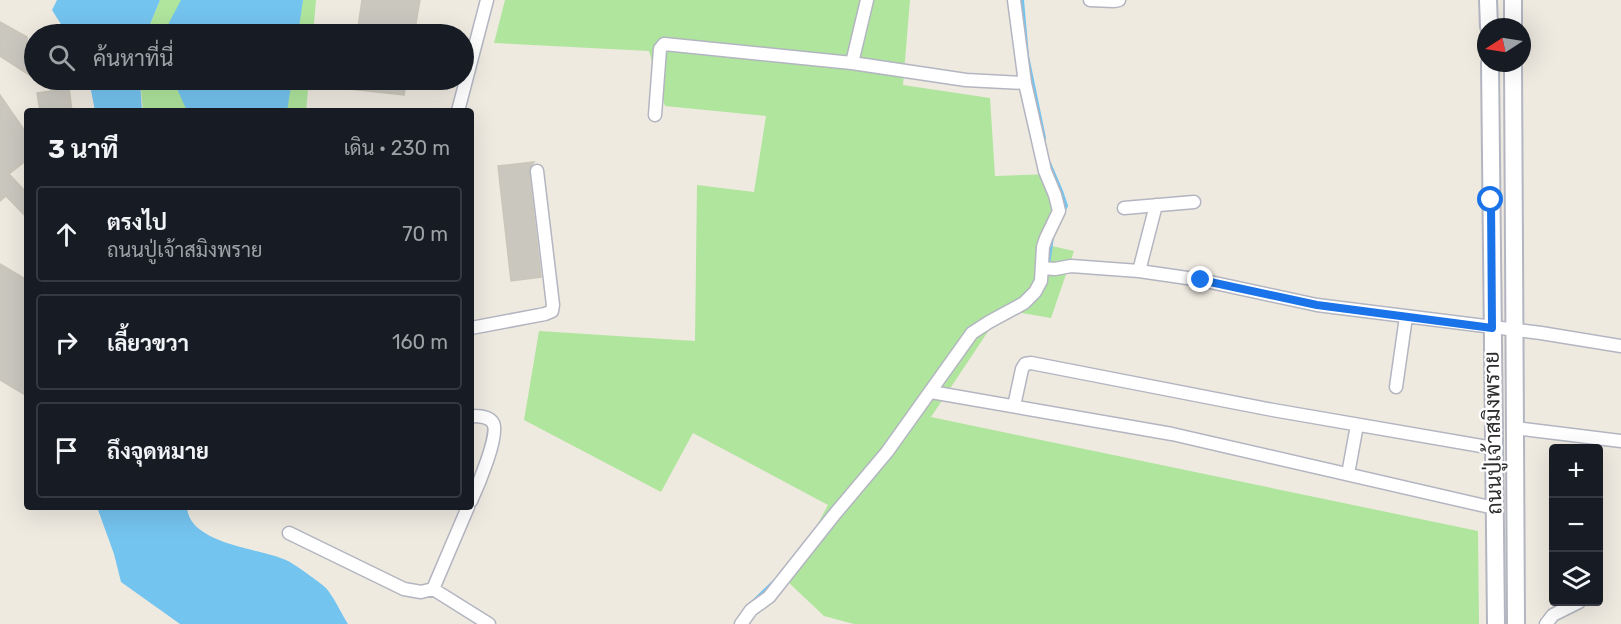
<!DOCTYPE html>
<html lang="th">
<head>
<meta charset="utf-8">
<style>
	body { margin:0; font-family:Rubik,Sarabun,sans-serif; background:#20242c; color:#f1f3f6 }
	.controls { position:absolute; right:18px; bottom:18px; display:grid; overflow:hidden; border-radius:6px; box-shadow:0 6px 24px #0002 }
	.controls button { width:54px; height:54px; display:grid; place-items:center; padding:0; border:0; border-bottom:2px solid #363941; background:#171b24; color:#f1f3f6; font:30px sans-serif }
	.compass { position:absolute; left:1477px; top:18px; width:54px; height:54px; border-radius:50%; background:#171b24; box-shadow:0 6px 24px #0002; rotate:258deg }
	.stop { position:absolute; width:18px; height:18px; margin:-14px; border:4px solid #1a73e8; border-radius:50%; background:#fff }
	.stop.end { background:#1a73e8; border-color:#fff; box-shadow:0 2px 6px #0008 }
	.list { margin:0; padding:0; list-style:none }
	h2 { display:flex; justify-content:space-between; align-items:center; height:78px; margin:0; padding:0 24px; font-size:26px }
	h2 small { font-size:20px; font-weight:400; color:#9ea1a6 }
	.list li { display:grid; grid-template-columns:39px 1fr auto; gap:18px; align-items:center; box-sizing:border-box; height:96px; margin:0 12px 12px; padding:0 12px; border:2px solid #363941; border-radius:6px }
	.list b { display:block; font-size:22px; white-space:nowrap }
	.list p { margin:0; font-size:20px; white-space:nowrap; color:#9ea1a6 }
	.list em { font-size:20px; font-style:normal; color:#9ea1a6 }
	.icon { flex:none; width:33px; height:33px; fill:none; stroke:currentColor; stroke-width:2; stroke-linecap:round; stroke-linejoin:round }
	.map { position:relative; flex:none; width:1621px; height:624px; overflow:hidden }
	.search { position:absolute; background:#171b24; box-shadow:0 6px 24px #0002; left:24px; top:24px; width:450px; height:66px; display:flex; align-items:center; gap:15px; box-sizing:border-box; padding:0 21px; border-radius:33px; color:#9ea1a6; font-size:22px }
	.panel { position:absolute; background:#171b24; box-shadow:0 6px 24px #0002; left:24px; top:108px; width:450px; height:402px; border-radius:6px }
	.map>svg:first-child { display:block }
	.green { fill:#afe59d }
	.water { fill:#74c4f0 }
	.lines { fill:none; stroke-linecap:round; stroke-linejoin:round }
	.stream { stroke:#74c4f0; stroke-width:4 }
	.building { fill:#cac7bf; stroke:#cac6b9; stroke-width:1.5 }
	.street-casing { stroke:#b3b5c1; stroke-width:15 }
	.secondary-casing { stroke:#b3b5c1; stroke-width:20 }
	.street { stroke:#fff; stroke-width:12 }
	.secondary { stroke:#fff; stroke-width:16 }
	.route { stroke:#1a73e8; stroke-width:8 }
	.labels { text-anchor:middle; stroke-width:4.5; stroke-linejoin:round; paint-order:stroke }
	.street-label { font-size:21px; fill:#2d2d2d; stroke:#fff }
</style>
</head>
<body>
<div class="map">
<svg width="1621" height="624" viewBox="0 0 1621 624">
	<rect width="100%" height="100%" fill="#efeae0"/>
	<path class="green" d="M160 0H316L313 34H146Z
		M505 0H910L903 85 990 98 995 176 1053 174V208L1043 244 1074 251 1051 318 1016 312 991 327 931 417 1478 531 1479 624H854L824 616 787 581 828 505 693 433 661 492 524 420 539 331 695 341 697 185 754 192 766 116 665 106 649 51 494 43Z
		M140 80H309L306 111H143Z"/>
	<path class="water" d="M57 0H160L146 34H67L52 10Z
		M181 0H303L298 34H163Z
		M89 80H140L142 111H95Z
		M173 80H292L287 111H187Z
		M97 507H187C189 545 262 548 288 561 294 564 321 583 326 588 334 597 341 613 348 624H180L121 582 114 554Z"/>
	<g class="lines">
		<path class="stream" d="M1022 0 1027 56 1044 138
			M1049 163 1061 191 1066 206 1063 211
			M1048 265 1052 237
			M750 605 775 581"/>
	</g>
	<path class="building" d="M362 0H420L414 34H357Z
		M0 22 27 37 28 74 0 56Z
		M352 80H407L404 95 350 89Z
		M69 88 72 111H40L37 93Z
		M0 95 27 134V160L9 174 27 193V218L6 196 0 201Z
		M534 162 530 167 529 172 541 277 511 281 498 166Z
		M0 264 27 280V396L0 380Z"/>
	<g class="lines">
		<defs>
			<path id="street" d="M867 0 852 63 966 80 1025 83
				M1090 0 1114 1 1119 0
				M458 111 487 0
				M655 115 660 49 664 44 852 63
				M1156 205 1139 271 1201 280 1317 305 1541 333 1621 346
				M1124 208 1194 202
				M1042 268 1055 269 1071 266 1139 271
				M471 328 545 314 552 311 553 305 537 171
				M1396 387 1406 317
				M931 392 1172 434 1494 508
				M1014 406 1022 369 1025 364 1031 363 1273 410 1493 448
				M471 416C478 416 489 416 493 423 500 434 477 488 471 501
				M1515 428 1621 441
				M1348 474 1357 425
				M468 507 433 589 489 624
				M289 533 404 589 421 592 433 589
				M741 624 751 610 769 597 834 515 887 452 972 333 989 322 1024 303 1035 292 1041 281 1043 247 1046 238 1059 211 1055 195 1045 171 1025 83 1014 0
				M1546 624 1553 615 1579 602"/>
			<path id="secondary" d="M1488 0 1489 27
				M1513 0V27
				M1490 63 1496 624
				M1513 63 1516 624"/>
		</defs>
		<use href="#street" class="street-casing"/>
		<use href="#secondary" class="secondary-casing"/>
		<use href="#street" class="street"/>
		<use href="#secondary" class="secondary"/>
	</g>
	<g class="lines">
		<path class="route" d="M1201 280 1317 305 1492 328 1491 200"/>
	</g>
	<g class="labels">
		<g class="street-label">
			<text transform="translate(1493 433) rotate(-91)" y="7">ถนนปู่เจ้าสมิงพราย</text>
		</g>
	</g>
</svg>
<div class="controls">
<button>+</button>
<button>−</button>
<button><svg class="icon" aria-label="layers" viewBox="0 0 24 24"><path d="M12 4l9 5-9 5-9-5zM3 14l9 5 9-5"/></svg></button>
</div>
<svg class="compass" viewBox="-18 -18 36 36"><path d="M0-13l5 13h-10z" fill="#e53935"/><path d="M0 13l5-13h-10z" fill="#9ea1a6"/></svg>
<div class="stop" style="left:1491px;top:200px"></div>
<div class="stop end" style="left:1201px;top:280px"></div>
<div class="search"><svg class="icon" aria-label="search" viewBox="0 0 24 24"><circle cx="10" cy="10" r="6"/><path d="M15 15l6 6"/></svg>ค้นหาที่นี่</div>
<section class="panel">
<h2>3 นาที<small>เดิน · 230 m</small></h2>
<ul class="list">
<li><svg class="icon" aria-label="ahead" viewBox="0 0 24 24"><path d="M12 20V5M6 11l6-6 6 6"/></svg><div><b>ตรงไป</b><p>ถนนปู่เจ้าสมิงพราย</p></div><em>70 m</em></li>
<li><svg class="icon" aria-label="right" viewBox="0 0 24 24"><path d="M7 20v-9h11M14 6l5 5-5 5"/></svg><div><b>เลี้ยวขวา</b></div><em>160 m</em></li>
<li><svg class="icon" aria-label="arrive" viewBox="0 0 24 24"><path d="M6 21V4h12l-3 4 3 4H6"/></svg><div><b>ถึงจุดหมาย</b></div></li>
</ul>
</section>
</div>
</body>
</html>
